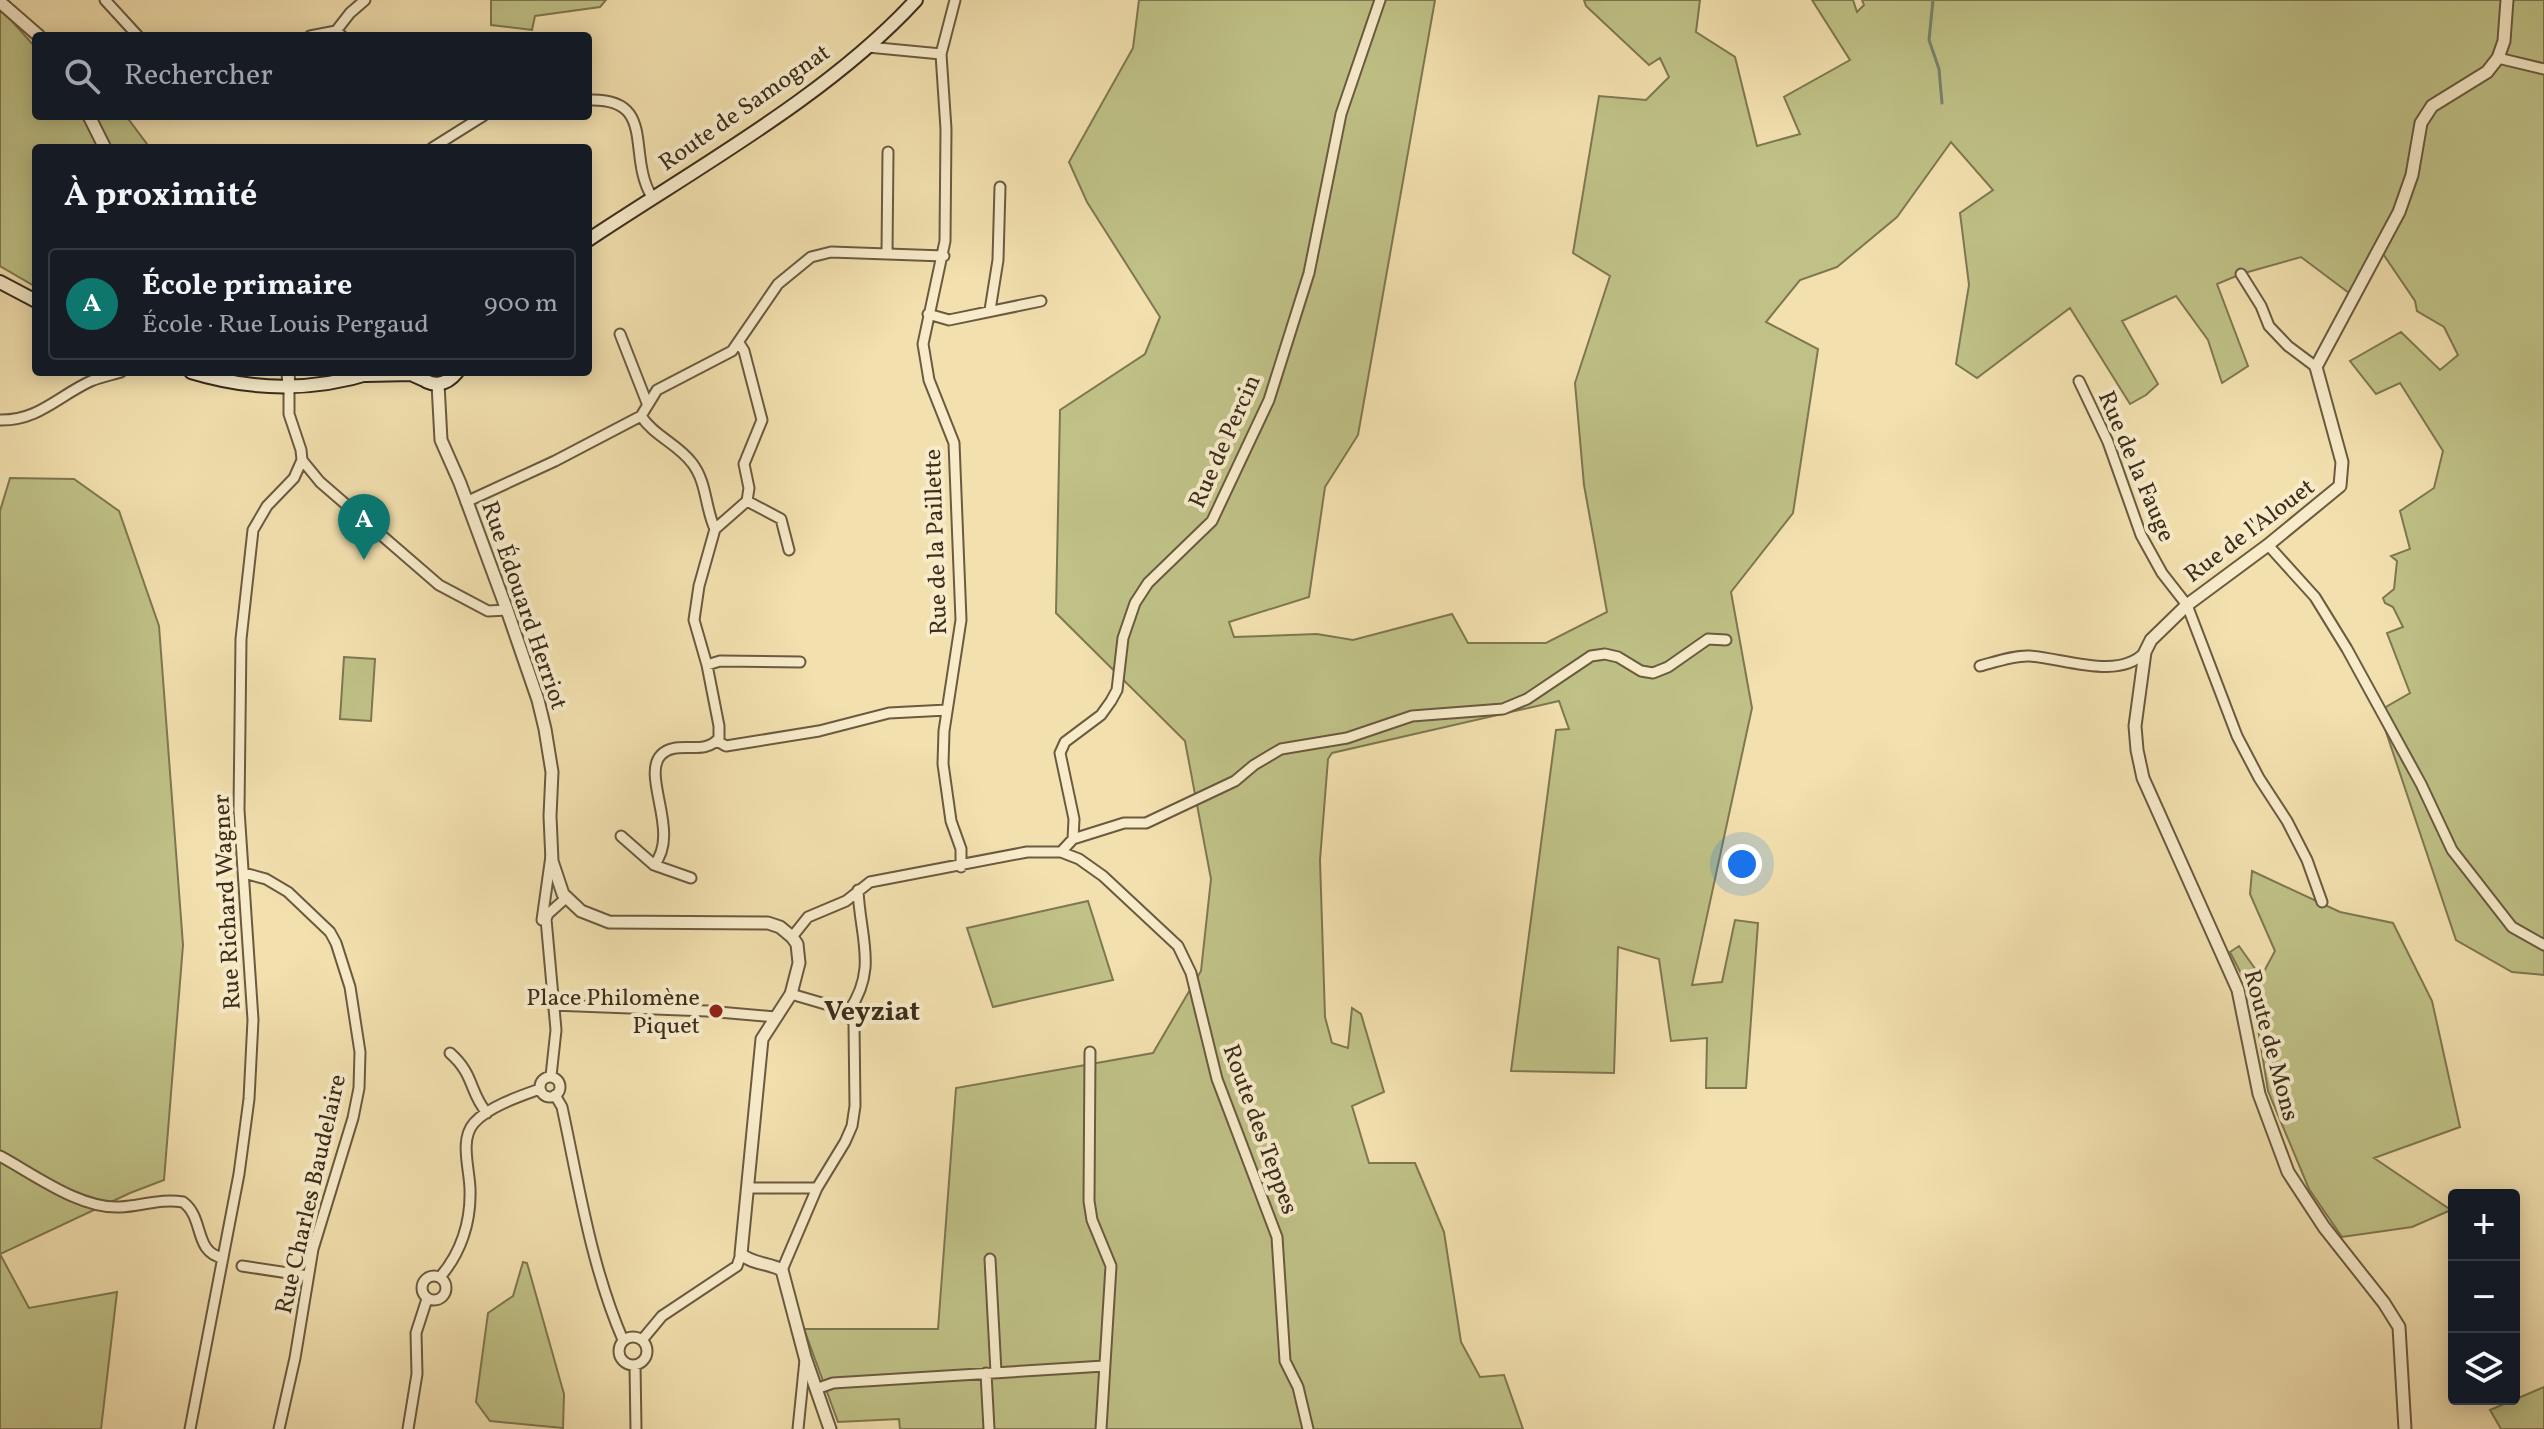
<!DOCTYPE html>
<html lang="fr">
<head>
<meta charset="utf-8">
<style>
	body { margin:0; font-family:Vollkorn,serif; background:#20242c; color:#f1f3f6 }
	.controls { position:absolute; right:24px; bottom:24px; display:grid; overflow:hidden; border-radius:8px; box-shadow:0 4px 20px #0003 }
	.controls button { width:72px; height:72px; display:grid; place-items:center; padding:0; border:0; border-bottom:2px solid #363941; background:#171b24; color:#f1f3f6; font:40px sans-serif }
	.you { position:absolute; left:1742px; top:864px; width:28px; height:28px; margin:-20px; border:6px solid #fff; border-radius:50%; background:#1a73e8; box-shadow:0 0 0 12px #1a73e833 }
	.badge { display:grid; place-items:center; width:52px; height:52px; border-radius:50%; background:#0f766e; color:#fff; font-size:26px; font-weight:700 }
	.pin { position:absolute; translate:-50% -66px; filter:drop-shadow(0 2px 4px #0008) }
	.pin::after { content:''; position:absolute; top:42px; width:28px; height:24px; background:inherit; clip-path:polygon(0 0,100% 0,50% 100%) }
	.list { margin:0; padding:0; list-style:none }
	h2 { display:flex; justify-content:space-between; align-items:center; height:104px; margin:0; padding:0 32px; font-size:34px }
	h2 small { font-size:26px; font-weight:400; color:#9ea1a6 }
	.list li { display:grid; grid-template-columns:52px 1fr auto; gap:24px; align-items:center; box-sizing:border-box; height:112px; margin:0 16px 16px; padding:0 16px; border:2px solid #363941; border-radius:8px }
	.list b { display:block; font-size:30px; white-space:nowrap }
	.list p { margin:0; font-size:26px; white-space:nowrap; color:#9ea1a6 }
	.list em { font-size:26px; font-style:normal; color:#9ea1a6 }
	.icon { flex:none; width:44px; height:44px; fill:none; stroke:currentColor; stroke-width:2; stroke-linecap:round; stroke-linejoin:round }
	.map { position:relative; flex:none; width:2544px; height:1429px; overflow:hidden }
	.search { position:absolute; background:#171b24; box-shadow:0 4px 20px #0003; left:32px; top:32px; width:560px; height:88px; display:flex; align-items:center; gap:20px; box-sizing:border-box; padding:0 28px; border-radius:8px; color:#9ea1a6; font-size:30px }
	.panel { position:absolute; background:#171b24; box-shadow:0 4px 20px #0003; left:32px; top:144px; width:560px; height:232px; border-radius:8px }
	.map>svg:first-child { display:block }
	.green { fill:#bfc186; stroke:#7e7751; stroke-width:2 }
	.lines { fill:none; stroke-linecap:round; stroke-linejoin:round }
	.stream { stroke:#76846e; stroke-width:3 }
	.minor-casing { stroke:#6a5a40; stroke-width:13 }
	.tertiary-casing { stroke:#6a5a40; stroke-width:15 }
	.secondary-casing { stroke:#3c2d1c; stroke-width:16 }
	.minor { stroke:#f7ebca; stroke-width:9 }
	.tertiary { stroke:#f7ebca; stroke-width:11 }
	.secondary { stroke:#f7ebca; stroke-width:12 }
	.poi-dot { fill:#8f2418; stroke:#f7ebca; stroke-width:3 }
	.labels { text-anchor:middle; stroke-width:8; stroke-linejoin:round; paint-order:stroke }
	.street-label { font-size:24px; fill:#3c2d1c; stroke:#f7ebca }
	.poi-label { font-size:24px; fill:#3c2d1c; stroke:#f7ebca; text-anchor:end }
	.quarter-label { font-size:28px; font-weight:bold; fill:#3c2d1c; stroke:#f7ebca }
</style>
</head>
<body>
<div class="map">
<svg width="2544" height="1429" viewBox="0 0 2544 1429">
	<rect width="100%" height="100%" fill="#f2e0ae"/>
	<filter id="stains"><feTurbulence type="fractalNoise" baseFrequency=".0025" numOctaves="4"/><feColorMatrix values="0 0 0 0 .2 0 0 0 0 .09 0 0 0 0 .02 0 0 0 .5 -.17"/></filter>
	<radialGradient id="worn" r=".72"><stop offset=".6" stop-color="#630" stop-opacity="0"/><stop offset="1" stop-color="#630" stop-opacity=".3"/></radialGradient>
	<path class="green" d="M491 0H606L600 7 535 16 532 30 491 25Z
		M1139 0H1435L1358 435 1325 487 1309 597 1229 622 1234 637 1317 634 1353 640 1452 614 1468 643H1546L1607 612 1584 485 1575 383 1610 276 1573 253 1599 96 1646 100 1669 77 1660 58 1649 65 1586 6 1584 0H1700L1696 32 1735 57 1757 146 1800 134 1784 97 1850 60 1812 0H1853L1857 12 1864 5 1862 0H2544V975L2512 972 2456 940 2379 711 2410 693 2387 633 2403 627 2393 607 2385 603 2383 598 2394 589 2397 561 2391 556 2410 549 2400 511 2434 488 2443 451 2400 383 2376 394 2350 361 2401 332 2440 370 2458 355 2444 327 2417 311 2415 301 2377 245 2353 296 2301 257 2241 274 2217 284 2248 366 2222 383 2208 340 2176 296 2122 321 2158 384 2146 395 2130 404 2070 308 1977 378 1956 364 1969 285 1960 213 1993 190 1951 142 1897 217 1837 267 1800 280 1766 322 1818 349 1793 513 1731 592 1752 708 1692 985 1722 982 1735 920 1758 923 1746 1088H1706L1707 1038 1671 1041 1659 959 1618 947 1614 1073 1511 1071 1556 730 1569 729 1559 701 1332 753 1328 759 1320 860 1325 1017 1332 1043 1348 1048 1352 1008 1361 1014 1384 1092 1352 1106 1369 1163H1415L1444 1232 1461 1342 1480 1377 1504 1375 1523 1429H900L899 1419 838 1422 804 1329H938L956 1088 1153 1053 1201 971 1211 879 1185 741 1056 613 1060 410 1145 354 1160 317 1087 202 1069 162 1133 48Z
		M0 8 36 48V116H98L100 118 126 116 150 148H36V287L0 266Z
		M10 478 74 479 119 511 159 626 183 945 164 1180 130 1193 0 1254 29 1308 117 1292 101 1429H0V511Z
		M344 657 375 659 371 721 340 719Z
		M2252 871 2340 912 2393 923 2432 1001 2460 1127 2374 1158 2451 1210 2412 1227 2342 1237 2309 1189 2268 1091 2253 997 2230 952 2239 946 2261 977 2275 951 2250 894Z
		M1088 901 1113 980 993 1007 967 928Z
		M523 1262 527 1263 564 1394 563 1428 490 1421 476 1402 488 1313 513 1296Z
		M2544 1387V1429H2501L2490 1410Z"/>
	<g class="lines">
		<path class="stream" d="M1933 0 1929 40 1939 69 1942 103"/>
		<defs>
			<path id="minor" d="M105 0 138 36
				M955 0 941 54 946 129 945 241 923 344 929 380 954 443 961 620 944 731 943 764 951 821 961 849V867
				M336 31 350 13 365 0
				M310 36 336 31 342 36
				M868 47 941 54
				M2498 58 2544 69
				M588 100C658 97 626 155 652 197
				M432 148 483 116
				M887 253 888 152
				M2241 274 2261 306 2269 326 2288 346 2316 367
				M990 310 998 260 1000 187
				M928 314 949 320 1041 301
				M620 334 647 403
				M2079 381 2108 442 2141 535 2162 573 2187 605 2237 736 2259 778 2287 821 2307 860 2322 902
				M641 416C654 436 678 444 692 463 707 482 705 508 715 529L699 586 694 620 707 665 719 726V738C704 757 676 739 661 755 641 776 681 833 654 865
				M0 420C38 421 58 396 91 381 100 377 111 375 121 372
				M302 460 320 482 439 585 488 611 507 610
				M747 501 781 519 789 550
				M466 502 555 461 641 416 657 390 732 351 778 284 811 257 831 252 944 256
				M715 529 747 501 749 488 744 464 762 420 744 351 739 343
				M2268 545 2315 597 2347 649 2421 784 2452 850 2512 927 2544 945
				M707 665 720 661 800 662
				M1980 666C1995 662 2015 655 2030 656 2063 658 2119 681 2145 652
				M717 741 726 746 819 731 889 713 947 710
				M621 836 654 865 691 878
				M1073 839 1124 823H1146L1235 781 1254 765 1281 749 1347 738 1412 716 1503 709 1527 699 1591 656 1605 654 1618 657 1641 671 1653 673 1668 667 1708 639 1726 640
				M1061 852 1073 839 1074 819 1060 753 1065 742 1101 715 1111 701 1117 690 1123 638 1135 603 1148 583 1212 521 1269 400 1309 273 1341 114 1380 0
				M244 873 266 879 288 892 330 932 336 943 350 987 360 1052 359 1088 353 1118 313 1249 295 1358 279 1429
				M542 920 551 856
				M792 937 808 917 846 901 870 882 1027 852H1061L1079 859 1103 876 1178 946 1191 973 1217 1079 1277 1237 1285 1361 1298 1387 1308 1429
				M791 994 849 1011
				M552 1005 707 1011 775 1017
				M849 1011C878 968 860 938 858 890
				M1090 1052 1089 1201 1092 1220 1111 1266 1101 1429
				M450 1053C475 1075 469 1092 487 1113
				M551 1076 556 1030 546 919 548 914 566 898
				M540 1087a10 10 0 1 1 20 0a10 10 0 1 1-20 0Z
				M555 1095 562 1107C579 1186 591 1266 623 1340
				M0 1156C35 1175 80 1209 120 1207 141 1206 162 1198 183 1202 205 1218 193 1252 223 1258
				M747 1188H817
				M990 1259 996 1372
				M242 1266 308 1276
				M782 1270 817 1188 845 1142 852 1126 855 1106 854 1024 849 1011
				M422 1288a12 12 0 1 1 24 0a12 12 0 1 1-24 0Z
				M440 1277C461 1253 471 1222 470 1190 470 1170 459 1140 474 1123 488 1107 520 1096 540 1089
				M619 1351a14 14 0 1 1 28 0a14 14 0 1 1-28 0Z
				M642 1340 662 1316 737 1266 741 1254
				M635 1365 636 1429
				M986 1373 989 1429
				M816 1389 833 1383 1104 1366
				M190 1429 239 1174 249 1099 253 1020 239 810 241 639 253 530 267 506 294 478 302 460 301 450 289 414V388
				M408 1429 417 1374 416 1333 427 1299
				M798 1429 805 1360"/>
			<path id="tertiary" d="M0 2 39 36
				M89 116 105 148
				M288 372 289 388
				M438 384 441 440 460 483 507 610 538 700 545 729 552 772 550 816 552 861 563 894 581 911 609 922 768 923 780 927 792 937 797 944 799 963 791 994 762 1039 741 1254C752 1264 769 1263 782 1270L805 1357 830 1429
				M2405 1429 2399 1327 2384 1303 2324 1227 2288 1172 2259 1094 2238 990 2143 778 2137 750 2135 726 2145 652 2151 640 2187 605 2268 545 2340 486 2342 462 2316 367 2399 212 2412 175 2421 123 2432 106 2487 72 2498 58 2504 41 2507 0"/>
			<path id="secondary" d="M588 240C696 168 829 95 916 0
				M0 282 36 301
				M191 372C253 391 312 392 374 372
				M366 375 411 374 422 379
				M418 375C431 388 446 386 457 372"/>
		</defs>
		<use href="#minor" class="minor-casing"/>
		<use href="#tertiary" class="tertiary-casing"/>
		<use href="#secondary" class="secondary-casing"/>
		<use href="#minor" class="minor"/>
		<use href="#tertiary" class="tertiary"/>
		<use href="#secondary" class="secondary"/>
	</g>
	<circle class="poi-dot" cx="716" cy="1011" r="8"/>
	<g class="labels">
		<g class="street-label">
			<text transform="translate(744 107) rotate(-35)" y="8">Route de Samognat</text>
			<text transform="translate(1224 441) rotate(-66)" y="8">Rue de Percin</text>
			<text transform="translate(2137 466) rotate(67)" y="8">Rue de la Fauge</text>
			<text transform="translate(2249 530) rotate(-37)" y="8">Rue de l'Alouet</text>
			<text transform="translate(935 542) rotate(-92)" y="8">Rue de la Paillette</text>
			<text transform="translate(525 605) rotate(71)" y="8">Rue Édouard Herriot</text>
			<text transform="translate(226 902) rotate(-93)" y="8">Rue Richard Wagner</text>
			<text transform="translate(2272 1045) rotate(75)" y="8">Route de Mons</text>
			<text transform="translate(1261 1129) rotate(70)" y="8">Route des Teppes</text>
			<text transform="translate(310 1194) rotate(-77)" y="8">Rue Charles Baudelaire</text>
		</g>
		<g class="poi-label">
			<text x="700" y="1005">Place Philomène<tspan x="700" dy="28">Piquet</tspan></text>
		</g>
		<g class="quarter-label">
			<text x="872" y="1020">Veyziat</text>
		</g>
	</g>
	<rect width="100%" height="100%" filter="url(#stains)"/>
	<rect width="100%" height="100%" fill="url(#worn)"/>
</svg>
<div class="controls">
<button>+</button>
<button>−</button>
<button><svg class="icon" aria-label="layers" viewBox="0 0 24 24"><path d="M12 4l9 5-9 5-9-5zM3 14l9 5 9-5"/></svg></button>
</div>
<div class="you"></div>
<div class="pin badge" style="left:364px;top:560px">A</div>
<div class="search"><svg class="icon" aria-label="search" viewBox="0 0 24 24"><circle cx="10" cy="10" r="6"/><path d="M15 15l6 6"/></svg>Rechercher</div>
<section class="panel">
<h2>À proximité<small></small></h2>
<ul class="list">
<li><span class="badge">A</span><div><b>École primaire</b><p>École · Rue Louis Pergaud</p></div><em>900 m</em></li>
</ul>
</section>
</div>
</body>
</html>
